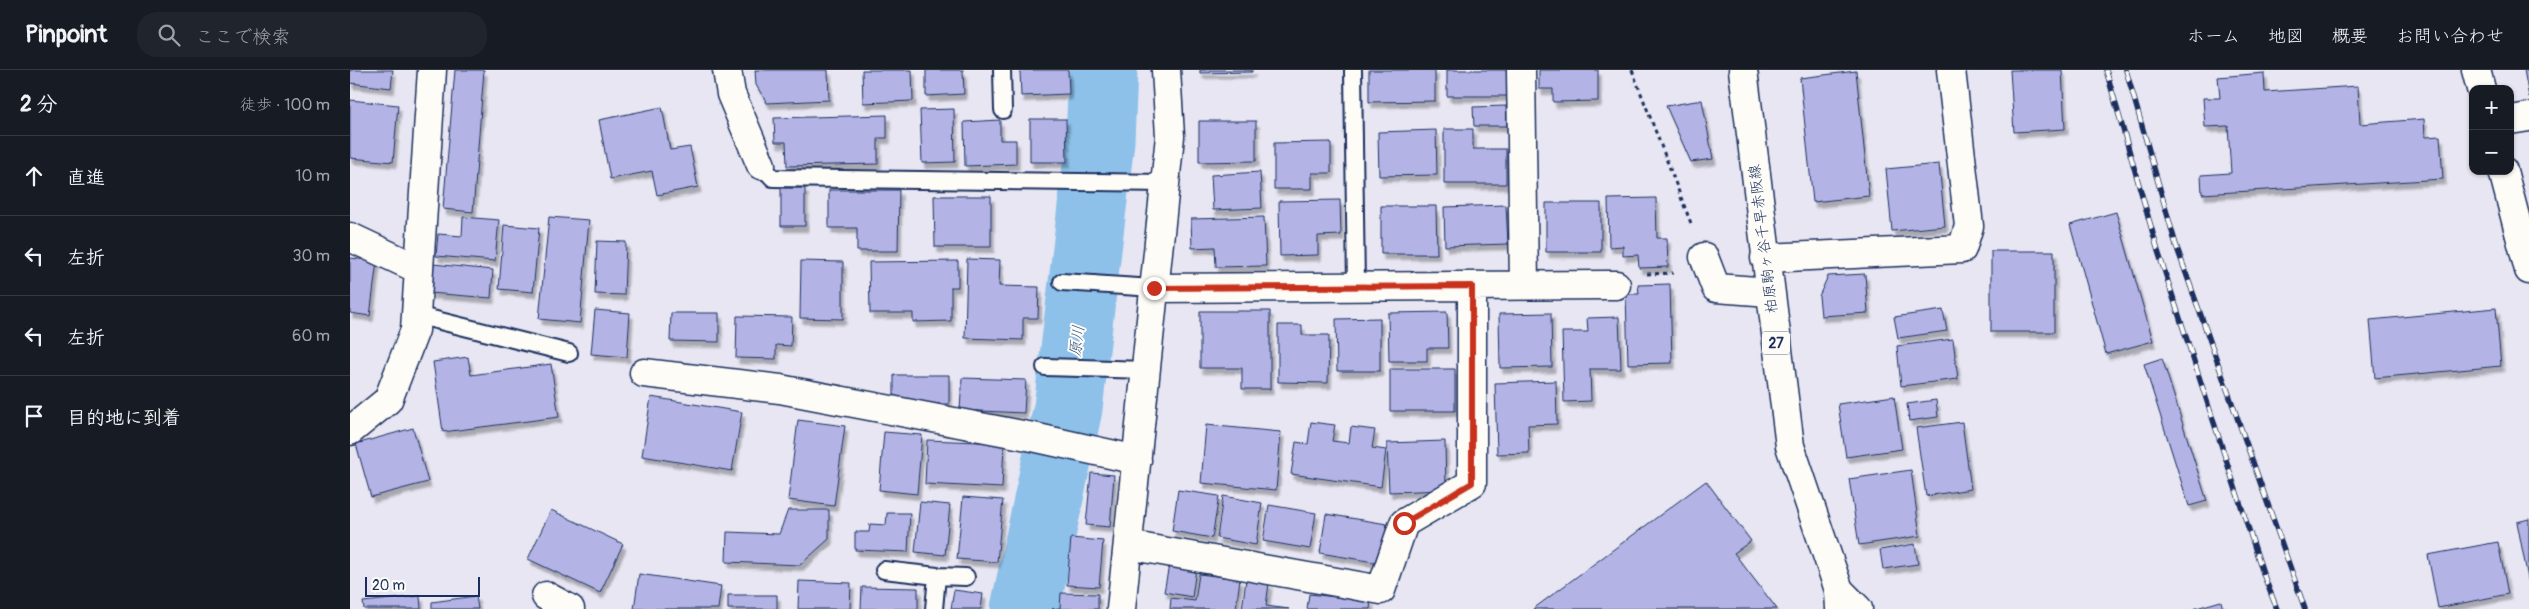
<!DOCTYPE html>
<html lang="ja">
<head>
<meta charset="utf-8">
<style>
	body { margin:0; font-family:Pangolin,"Klee One",sans-serif; background:#20242c; color:#f1f3f6 }
	.controls { position:absolute; right:15px; top:15px; display:grid; overflow:hidden; border-radius:10px; box-shadow:0 1px 4px #0004 }
	.controls button { width:45px; height:45px; display:grid; place-items:center; padding:0; border:0; border-bottom:1px solid #363941; background:#171b24; color:#f1f3f6; font:25px sans-serif }
	.scale { position:absolute; left:15px; bottom:12px; width:115px; box-sizing:border-box; padding-left:5px; border:2px solid #1b2f5e; border-top:0; font-size:14px; line-height:18px; white-space:nowrap; color:#1b2f5e; -webkit-text-stroke:4px #fdfcf7; paint-order:stroke }
	.stop { position:absolute; width:15px; height:15px; margin:-11px; border:4px solid #c8321e; border-radius:50%; background:#fff }
	.stop.end { background:#c8321e; border-color:#fff; box-shadow:0 1px 5px #0008 }
	.list { margin:0; padding:0; list-style:none }
	h2 { display:flex; justify-content:space-between; align-items:center; height:65px; margin:0; padding:0 20px; font-size:21px }
	h2 small { font-size:16px; font-weight:400; color:#9ea1a6 }
	.list li { display:grid; grid-template-columns:32px 1fr auto; gap:15px; align-items:center; box-sizing:border-box; height:80px; padding:0 20px; border-top:1px solid #363941 }
	.list b { display:block; font-size:19px; white-space:nowrap }
	.list em { font-size:16px; font-style:normal; color:#9ea1a6 }
	.icon { flex:none; width:28px; height:28px; fill:none; stroke:currentColor; stroke-width:2; stroke-linecap:round; stroke-linejoin:round }
	.map { position:relative; flex:none; width:2179px; height:539px; overflow:hidden }
	header { display:flex; align-items:center; gap:30px; box-sizing:border-box; height:70px; padding:0 25px; background:#171b24; border-bottom:1px solid #363941 }
	header strong { font-size:24px }
	nav { display:flex; gap:28px; margin-inline-start:auto; font-size:18px }
	.search { width:350px; height:45px; background:#20242c; display:flex; align-items:center; gap:12px; box-sizing:border-box; padding:0 18px; border-radius:20px; color:#9ea1a6; font-size:19px }
	main { display:flex }
	aside { flex:1; background:#171b24 }
	.map>svg:first-child { display:block }
	.lines { fill:none; stroke-linecap:round; stroke-linejoin:round }
	.river { stroke:#8dc1ea; stroke-width:69 }
	.building { fill:#b3b4e5; stroke:#1b2f5e; filter:url(#shadow) }
	.lane-casing { stroke:#1b2f5e; stroke-width:20 }
	.street-casing { stroke:#1b2f5e; stroke-width:31 }
	.primary-casing { stroke:#1b2f5e; stroke-width:31 }
	.highway-casing { stroke:#1b2f5e; stroke-width:31 }
	.path { stroke:#1b2f5e; stroke-width:3; stroke-dasharray:4 4; stroke-linecap:butt }
	.lane { stroke:#fdfcf7; stroke-width:16 }
	.street { stroke:#fdfcf7; stroke-width:28 }
	.primary { stroke:#fdfcf7; stroke-width:28 }
	.highway { stroke:#fdfcf7; stroke-width:28 }
	.rail-casing { stroke:#1b2f5e; stroke-width:5.5 }
	.rail { stroke:#fdfcf7; stroke-width:4; stroke-dasharray:11; stroke-linecap:butt }
	.route { stroke:#c8321e; stroke-width:6 }
	.labels { text-anchor:middle; stroke-width:4; stroke-linejoin:round; paint-order:stroke }
	.shield { fill:#fdfcf7; stroke:#5f6c8c; stroke-width:1 }
	.shield-label { font-size:14px; font-weight:bold; fill:#1b2f5e }
	.street-label { font-size:15px; fill:#1b2f5e; stroke:#fdfcf7 }
	.water-label { font-size:16px; font-style:italic; fill:#3d5b88; stroke:#fdfcf7 }
</style>
</head>
<body>
<header>
<strong>Pinpoint</strong>
<div class="search"><svg class="icon" aria-label="search" viewBox="0 0 24 24"><circle cx="10" cy="10" r="6"/><path d="M15 15l6 6"/></svg>ここで検索</div>
<nav><a>ホーム</a><a>地図</a><a>概要</a><a>お問い合わせ</a></nav>
</header>
<main>
<aside>
<h2>2 分<small>徒歩 · 100 m</small></h2>
<ul class="list">
<li><svg class="icon" aria-label="ahead" viewBox="0 0 24 24"><path d="M12 20V5M6 11l6-6 6 6"/></svg><div><b>直進</b></div><em>10 m</em></li>
<li><svg class="icon" aria-label="left" viewBox="0 0 24 24"><path d="M17 20v-9H6M10 6l-5 5 5 5"/></svg><div><b>左折</b></div><em>30 m</em></li>
<li><svg class="icon" aria-label="left" viewBox="0 0 24 24"><path d="M17 20v-9H6M10 6l-5 5 5 5"/></svg><div><b>左折</b></div><em>60 m</em></li>
<li><svg class="icon" aria-label="arrive" viewBox="0 0 24 24"><path d="M6 21V4h12l-3 4 3 4H6"/></svg><div><b>目的地に到着</b></div></li>
</ul>
</aside>
<div class="map">
<svg width="2179" height="539" viewBox="0 0 2179 539">
	<defs>
		<filter id="shadow"><feDropShadow dx="3" dy="5.5" stdDeviation="1" flood-color="#0004"/></filter>
	</defs>
	<rect width="100%" height="100%" fill="#e7e6f2"/>
	<filter id="ink" filterUnits="userSpaceOnUse"><feTurbulence type="fractalNoise" baseFrequency=".02" numOctaves="2"/><feDisplacementMap in="SourceGraphic" scale="10" xChannelSelector="R" yChannelSelector="G"/><feConvolveMatrix kernelMatrix="1 2 1 2 8 2 1 2 1" color-interpolation-filters="sRGB"/></filter>
	<g filter="url(#ink)">
		<g class="lines">
			<path class="river" d="M675 539 718 338 750 71 753 0"/>
		</g>
		<path class="building" d="M0 0H43L41 18 0 13Z
			M105 0H134L123 142 93 139Z
			M405 0H478L479 30 417 33 406 15Z
			M512 0H562L563 31 513 33Z
			M576 0H613L614 24 576 26Z
			M670 0H718L719 24 671 26Z
			M850 0H902V2L850 3Z
			M1019 0H1085V31L1019 32Z
			M1097 0H1157V26H1097Z
			M1189 0H1248V31L1203 32V19H1189Z
			M1660 0H1712L1715 59 1664 62Z
			M2174 0H2179V27Z
			M1506 1 1519 126 1463 132 1450 8Z
			M1914 3 1915 22 2008 16 2010 54 2074 49 2075 67 2090 66 2093 109 1852 124 1851 105 1881 103 1878 56 1855 57 1853 28H1870L1868 7Z
			M0 30 48 35 43 92 0 88Z
			M1352 30 1363 89 1341 92 1316 36Z
			M1156 36 1157 56H1124L1123 37Z
			M312 37 320 80 340 77 348 117 307 125 302 101 260 109 249 50Z
			M604 39 605 92 572 93 570 40Z
			M537 45V68H528V94L437 96 436 72H425L424 48Z
			M680 49H716L717 92H680Z
			M650 50V70H666V94L615 96 614 52Z
			M849 51H906V91L849 92Z
			M1094 59H1123V79H1156V114H1094Z
			M1086 60 1087 105 1029 106 1028 62Z
			M981 72V103H962V119H924V73Z
			M1589 94 1595 156 1542 161 1536 99Z
			M910 102 912 138 863 140 861 105Z
			M431 118H455V156H431Z
			M479 120H549L548 181H507V158H479Z
			M584 126H641V177H585Z
			M1306 128 1307 168H1317L1318 197 1289 198 1288 185 1273 186V176L1259 177 1258 129Z
			M990 130 991 165 968 166V185L930 186 929 131Z
			M1196 133H1251V182H1196Z
			M1156 135 1158 174 1095 176 1094 137Z
			M1031 136H1086L1087 184H1031Z
			M1766 142 1803 271 1756 284 1720 155Z
			M113 147 149 150 145 191 86 186 88 164 112 166Z
			M199 147 239 150 230 253 189 249Z
			M914 147 916 196 866 197 865 177 842 178 841 149Z
			M154 155 189 158 183 222 149 219Z
			M247 171 276 172 274 225 245 224Z
			M1641 181H1704V262H1641Z
			M0 188 27 191 20 246 0 243Z
			M617 189 650 190 649 216 689 217 688 248H673V270L615 268Z
			M451 191 493 192V249L450 248Z
			M608 191V217H601V251L563 252V243H520L519 192Z
			M83 194 143 200 141 228 80 223Z
			M1515 204 1518 243 1471 246 1469 226 1478 206Z
			M1320 214 1322 293 1278 294 1276 224H1289L1288 215Z
			M2146 238 2151 296 2025 308 2020 250Z
			M245 240 280 243 277 287 241 284Z
			M1593 240 1597 261 1548 268 1544 247Z
			M850 241H920V319H892V298H850Z
			M1097 242 1098 278H1077V291H1039L1038 243Z
			M321 243H369V272L320 271Z
			M1201 243 1202 297 1150 298 1149 244Z
			M387 246 442 247 441 276 426 275V289L386 288Z
			M1269 247 1271 299H1240L1241 331 1214 332 1212 262H1238L1237 248Z
			M1030 248V301H987L986 249Z
			M928 255H952V265H979L978 313 928 312Z
			M1603 269 1608 309 1551 316 1547 276Z
			M118 287 121 305 201 294 209 347 93 362 83 292Z
			M1812 288 1857 431 1839 436 1794 294Z
			M1040 299H1105V341H1040Z
			M544 305H599V334H544Z
			M612 308 676 310 674 343 610 340Z
			M1206 311 1207 354 1178 355 1179 383 1147 384 1145 313Z
			M1544 326 1552 379 1496 387 1488 334Z
			M301 327 392 342 382 401 292 386Z
			M1586 330 1588 347 1559 351 1557 334Z
			M448 350 495 356 484 436 438 430Z
			M961 352 985 355 982 371 999 373 1001 357 1025 360 1022 378 1036 380 1031 417 941 404 946 372 958 374Z
			M1612 352 1621 419 1576 426 1566 358Z
			M856 355 931 362 926 420 851 413Z
			M63 358 78 412 21 427 6 374Z
			M534 362 572 365 567 424 529 420Z
			M577 370 654 373 652 418 575 414Z
			M1095 371 1096 420 1039 422 1037 373Z
			M1561 400 1570 466 1509 475 1499 409Z
			M741 403 764 405 760 457 736 455Z
			M1356 411 1401 471 1384 483 1427 539H1183Z
			M828 420 869 426 862 468 822 461Z
			M873 426 912 433 906 475 867 468Z
			M613 427 653 430 647 492 607 489Z
			M570 432 600 435 595 485 565 482Z
			M919 435 966 443 960 479 913 471Z
			M201 440 273 474 250 523 178 489Z
			M438 440H479V469L450 495 376 492 377 462 429 464Z
			M537 443H560L558 482 505 480V462H519L520 454 536 455Z
			M976 444 1037 454 1030 493 970 483Z
			M2179 449V514L2167 452Z
			M721 468 753 471 749 517 717 515Z
			M2148 472 2158 524 2088 538 2078 485Z
			M1565 474 1568 494 1533 499 1530 480Z
			M819 495 846 499 842 527 814 522Z
			M289 504 371 516 368 539H284Z
			M849 504 890 509 886 539H820L821 528 845 531Z
			M896 510 919 513 916 536 939 539H892Z
			M449 511 501 513 500 539H448Z
			M512 517 568 518V539H511Z
			M604 520 633 524 631 539H601Z
			M711 523 748 524V539H702L710 538Z
			M959 524 1021 531 1020 539H957Z
			M378 525H427V539H378Z
			M70 526 71 539H14L13 532Z
			M126 526 128 539H82V532Z
			M1871 531 1873 539H1843Z"/>
		<g class="lines">
			<defs>
				<path id="lane" d="M652 0 653 40
					M1003 0 1006 217
					M411 95 423 108 815 113
					M712 212 804 218
					M66 245 219 283
					M695 297 796 300
					M534 500 587 506 616 507
					M584 539 587 506"/>
				<path id="street" d="M377 0 381 24 411 95
					M1171 0 1174 215
					M2160 50 2179 47
					M0 167 68 199
					M1354 187 1366 218 1420 222
					M1415 188 1612 179 1619 156 1601 0
					M804 218 1266 215
					M294 303 430 319 683 367 787 390
					M0 361 38 330 65 260 82 0
					M778 475 1031 520 1054 453 1122 413V216
					M1489 520 1508 539
					M196 526 220 539
					M771 539 820 66 816 0"/>
				<path id="primary" d="M1393 0 1440 376 1489 520 1490 539"/>
				<path id="highway" d="M2126 0 2131 19
					M2153 101 2179 200"/>
			</defs>
			<use href="#lane" class="lane-casing"/>
			<use href="#street" class="street-casing"/>
			<use href="#primary" class="primary-casing"/>
			<use href="#highway" class="highway-casing"/>
			<path class="path" d="M1282 0 1342 156
				M1297 204 1323 203"/>
			<use href="#lane" class="lane"/>
			<use href="#street" class="street"/>
			<use href="#primary" class="primary"/>
			<use href="#highway" class="highway"/>
			<defs>
				<path id="rail" d="M1756 0 1808 181 1914 506 1927 539
					M1776 0 1826 175 1955 539"/>
			</defs>
			<use href="#rail" class="rail-casing"/>
			<use href="#rail" class="rail"/>
		</g>
	</g>
	<g class="lines" filter="url(#ink)">
		<path class="route" d="M804 218 1122 216V413L1054 453"/>
	</g>
	<g class="labels">
		<rect class="shield" x="1412" y="261.5" width="28" height="23" rx="4"/>
		<g class="shield-label">
			<text x="1426" y="278">27</text>
		</g>
		<g class="street-label">
			<text transform="translate(1413 169) rotate(-97)" y="5">柏原駒ヶ谷千早赤阪線</text>
		</g>
		<g class="water-label">
			<text transform="translate(726 271) rotate(-83)" y="6">原川</text>
		</g>
	</g>
</svg>
<div class="controls">
<button>+</button>
<button>−</button>
</div>
<div class="scale">20 m</div>
<div class="stop" style="left:1054px;top:453px"></div>
<div class="stop end" style="left:804px;top:218px"></div>
</div>
</main>
</body>
</html>
